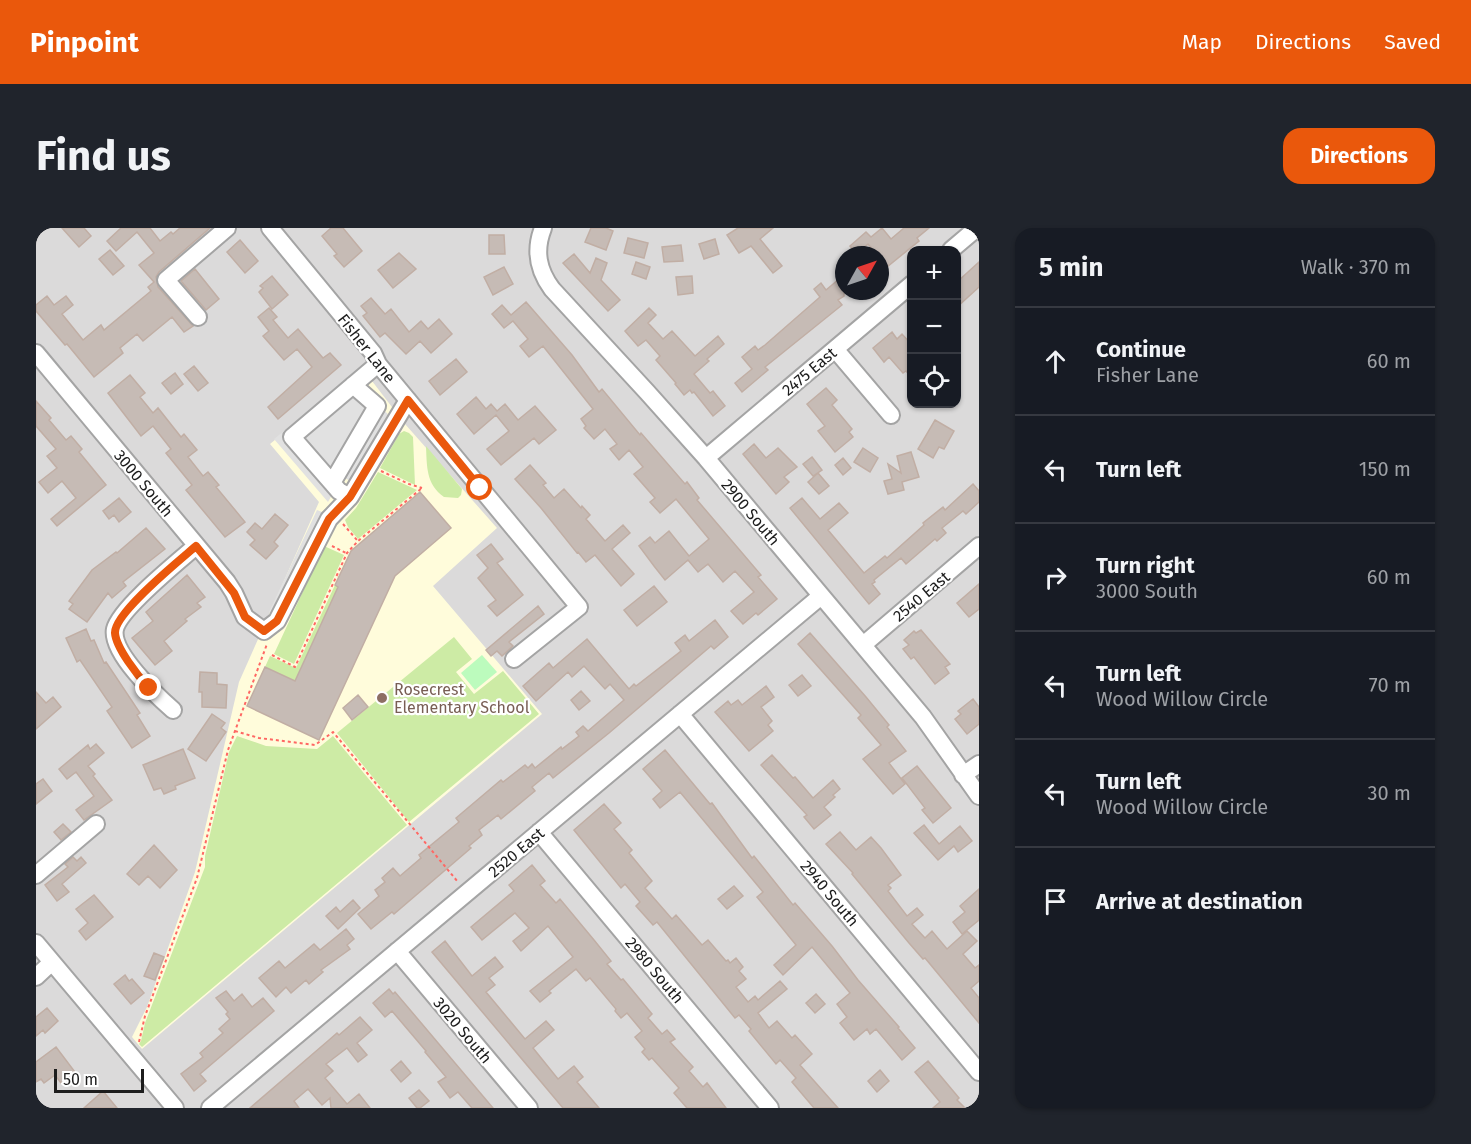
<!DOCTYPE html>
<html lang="en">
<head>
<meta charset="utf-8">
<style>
	body { margin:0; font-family:"Fira Sans",sans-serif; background:#20242c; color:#f1f3f6 }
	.controls { position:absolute; right:18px; top:18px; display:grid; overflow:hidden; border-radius:12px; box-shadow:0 2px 4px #0004 }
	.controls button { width:54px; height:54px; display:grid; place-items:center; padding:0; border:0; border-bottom:2px solid #363941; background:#171b24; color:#f1f3f6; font:30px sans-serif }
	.compass { position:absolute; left:799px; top:18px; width:54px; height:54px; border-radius:50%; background:#171b24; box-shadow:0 2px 4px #0004; rotate:50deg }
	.scale { position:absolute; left:18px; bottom:15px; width:90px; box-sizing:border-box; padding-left:6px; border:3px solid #1d1d1d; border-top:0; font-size:16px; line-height:21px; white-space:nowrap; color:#1d1d1d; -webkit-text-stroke:4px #fff; paint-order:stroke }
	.stop { position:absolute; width:18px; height:18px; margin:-14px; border:4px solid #ea580c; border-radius:50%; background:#fff }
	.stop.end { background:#ea580c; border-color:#fff; box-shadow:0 2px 6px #0008 }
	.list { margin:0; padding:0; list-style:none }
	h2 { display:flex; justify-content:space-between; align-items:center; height:78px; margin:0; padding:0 24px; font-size:26px }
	h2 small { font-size:20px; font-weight:400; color:#9ea1a6 }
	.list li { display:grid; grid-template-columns:39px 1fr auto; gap:18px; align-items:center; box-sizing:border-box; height:108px; padding:0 24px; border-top:2px solid #363941 }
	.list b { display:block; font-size:22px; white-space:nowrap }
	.list p { margin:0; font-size:20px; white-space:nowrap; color:#9ea1a6 }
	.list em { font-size:20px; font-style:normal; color:#9ea1a6 }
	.icon { flex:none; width:33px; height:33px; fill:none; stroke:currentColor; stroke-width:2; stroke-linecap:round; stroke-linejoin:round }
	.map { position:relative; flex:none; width:943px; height:880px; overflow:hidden; border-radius:18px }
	header { display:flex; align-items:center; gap:36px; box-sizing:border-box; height:84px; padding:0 30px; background:#ea580c; color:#fff }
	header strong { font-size:28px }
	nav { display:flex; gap:33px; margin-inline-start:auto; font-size:21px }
	.intro { display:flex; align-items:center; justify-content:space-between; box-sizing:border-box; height:144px; padding:0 36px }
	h1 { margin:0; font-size:42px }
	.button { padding:15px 27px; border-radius:18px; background:#ea580c; color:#fff; font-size:21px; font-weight:700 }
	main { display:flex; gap:36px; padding:0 36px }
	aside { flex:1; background:#171b24; border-radius:18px; box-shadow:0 2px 4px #0004 }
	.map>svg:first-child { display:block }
	.residential { fill:#dbdada; fill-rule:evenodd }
	.education { fill:#fffcdb }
	.grass { fill:#cdeba5 }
	.park { fill:#bcfbbd }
	.parking { fill:#e1e1e1 }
	.building { fill:#c6bbb5; stroke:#c1aea4; stroke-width:1.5 }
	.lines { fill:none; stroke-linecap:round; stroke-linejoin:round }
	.minor-casing { stroke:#a4a4a4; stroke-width:20 }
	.path { stroke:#ff6763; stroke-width:2; stroke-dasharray:3 3; stroke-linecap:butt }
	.minor { stroke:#fff; stroke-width:16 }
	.route { stroke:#ea580c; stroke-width:8 }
	.education-dot { fill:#8d6e63; stroke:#fff; stroke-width:2 }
	.labels { text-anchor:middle; stroke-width:4.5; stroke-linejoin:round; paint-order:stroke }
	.street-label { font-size:16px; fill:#1d1d1d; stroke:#fff }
	.education-label { font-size:16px; fill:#785e54; stroke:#fff; text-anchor:start }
</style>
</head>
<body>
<header>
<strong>Pinpoint</strong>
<nav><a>Map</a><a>Directions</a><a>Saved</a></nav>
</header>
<div class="intro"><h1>Find us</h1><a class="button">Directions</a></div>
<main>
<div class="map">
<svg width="943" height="880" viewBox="0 0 943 880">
	<rect width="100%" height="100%" fill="#efe9e2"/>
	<path class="residential" d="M0 0H943V880H0ZM876 22H920V176H876ZM808 27H844V63H808Z"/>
	<path class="education" d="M326 140 369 196 461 300 397 358 506 486 106 821 96 809 111 779 159 644 203 454 283 274 234 216Z"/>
	<path class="grass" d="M368 203 373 205 377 209 379 257 344 240 363 206Z
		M390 218 426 261 425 267 422 270 408 269C390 256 391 239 390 218Z
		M342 244 381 262 322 311 312 299 309 292 320 280Z
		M288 318 308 327 258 436 238 426Z
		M299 357 302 359 259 453 229 439 234 428 260 440Z
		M418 409 436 431 420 444 438 466 467 443 503 486 373 594 301 505Z
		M201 508 230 518 281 521 297 508 371 597 106 819 103 816 105 813 109 795 169 639V628L193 524Z"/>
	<path class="park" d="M446 427 461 444 439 462 425 445Z"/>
	<path class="parking" d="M319 145 346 177 345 180 352 186 315 253 306 249 292 274 238 211Z
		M281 282 291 286 242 389 233 384Z"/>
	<path class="building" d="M26 0H48L55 8 43 19Z
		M85 0H114L124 13 135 4 137 6 144 0H174L123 44 120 49 122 59 157 98 148 104 136 89 107 113 101 106 84 120 87 125 58 149 31 116 29 117 0 83V77L11 68 18 77 30 68 37 77 26 86 47 112 65 97 68 102 115 63 112 59 118 54 103 37 118 25 101 4 80 23 71 13Z
		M295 0H307L326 23 308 39 298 28 301 26 286 8Z
		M555 0H570L577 3 570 22 549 14Z
		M702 0H737L724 11 746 38 737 45 715 18 703 25 691 7Z
		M846 0 855 11 868 0H893L881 10 883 13 851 39 844 30V27H841L832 16 821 26 814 18 830 4 835 9Z
		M453 7H468L469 26H453Z
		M592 10 612 15 608 30 588 25Z
		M679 11 683 26 668 31 663 16Z
		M204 12 222 33 209 45 191 24Z
		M645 17 647 33 628 34 626 19Z
		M74 22 88 38 77 47 63 31Z
		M363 25 380 41 357 60 342 42Z
		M538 26 554 45 560 30 571 35 565 52 584 72 572 83 527 35Z
		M600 34 614 39 610 51 596 46Z
		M943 34V59L921 79V54Z
		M468 39 477 56 457 67 448 49Z
		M159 41 183 71 170 82 145 53Z
		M236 48 252 67 236 81 223 64 227 60 224 58Z
		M656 48 657 65 642 67 640 49Z
		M803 51 808 57V68L802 72 806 77 729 139 732 142 706 164 699 155 716 141 706 129 719 118 722 122 729 117 784 69 778 61 785 55 790 62Z
		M335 70 349 86 355 81 373 104 385 93 392 101 403 91 416 106 395 125 384 113 370 126 349 105 344 109 327 88 331 85 325 78Z
		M490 74 536 127 563 164 566 161 604 207 605 205 649 256 651 254 663 270 661 272 725 347 722 349 741 371 722 387 720 385 707 396 695 383 718 364 699 343 687 354 672 336 662 344 652 332 629 352 618 338 603 318 614 309 619 315 633 303 653 328 673 311 640 271 624 285 614 274 619 270 598 246 607 239 593 222 583 232 574 221 581 216 569 201 558 211 548 200 550 198 545 191 557 181 507 118 493 129 484 118 492 111 477 93 468 100 456 86 466 77 475 87Z
		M233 80 241 89 237 92 252 110 262 101 287 130 294 125 305 137 242 191 232 179 276 139 261 121 248 132 227 108 233 103 222 89Z
		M613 80 620 87 612 95 627 111 636 103 659 128 682 108 688 116 671 131 673 133 658 146 674 165 677 163 689 178 677 188 658 164 656 165 654 162 648 167 639 156 640 155 620 132 624 128 610 112 602 118 589 103Z
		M856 104 861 111 866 106 876 117V150L870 143 867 145 853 129 848 134 837 120Z
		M420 131 431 144 404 167 393 153Z
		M158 138 172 155 162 163 148 146Z
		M139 145 147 156 135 166 126 155Z
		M94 147 109 165 104 169 117 185 122 180 145 209 148 206 161 222 152 229 167 248 172 244 183 257 180 259 209 294 189 309 150 262 156 257 130 225 135 221 117 198 105 208 72 165Z
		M790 160 801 172 796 177 816 201 813 204 817 209 799 224 782 203 789 198 771 176Z
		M440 169 450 181 455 176 461 183 469 176 482 192 499 178 520 202 503 216 498 210 465 237 451 221 473 203 460 187 438 206 421 186Z
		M0 173 15 190 13 192 30 212 35 208 46 221 43 224 70 257 21 298 15 291 40 270 26 253 12 265 3 254 21 240 11 228 20 221 0 198Z
		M899 192 918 203 908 221 903 219 897 230 882 221Z
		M718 216 730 230 742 220 761 239 748 249 753 254 740 266 707 226Z
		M827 220 842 230 834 244 818 234Z
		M875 224 883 249 866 254 868 262 852 266 848 253 856 251 852 236 865 245 861 228Z
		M776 229 786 242 777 248 767 236Z
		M807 230 815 240 807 247 799 237Z
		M494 237 510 255 507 257 518 270 528 261 545 280 546 278 554 287 550 291 569 313 587 297 594 305 576 321 598 346 585 358 559 327 550 334 542 324 541 325 505 280 479 251Z
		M782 245 793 258 783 266 772 254Z
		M937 256 943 263V274L930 286 927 283 906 300 910 305 901 313 899 311 870 336 865 330 838 352 839 354 836 356 844 366 833 376 754 280 766 270 784 291 803 275 812 285 792 302 828 345 849 328 851 330 888 297 887 295 907 279 909 282Z
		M384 264 415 300 359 348 283 512 211 478 229 439 259 453 302 359 299 357 315 323Z
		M83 270 95 284 83 294 78 287 73 291 67 283Z
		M239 286 252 297 238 314 242 318 230 331 214 317 219 312 211 304 219 295 226 301Z
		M110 300 129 321 87 354 90 358 76 370 72 365 51 394 33 381 37 376 33 373 56 342 80 324 81 325Z
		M455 316 467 331 461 335 487 367 461 388 452 378 460 372 442 350 452 340 441 327Z
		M151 347 169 369 161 375 165 379 149 391 151 393 128 413 136 423 119 437 96 410 117 393 110 384Z
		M943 356V381L933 389 921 375Z
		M618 358 631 374 601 398 588 382Z
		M502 378 508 386 473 414 477 418 466 428 461 423 455 428 450 422Z
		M679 392 692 409 678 421 675 418 573 505 517 550 513 545 496 559 499 563 465 591 462 587 443 602 446 607 433 618 435 620 358 686 356 684 335 701 322 686 343 668 339 662 349 654 346 650 357 640 364 648 385 630 383 627 423 594 420 590 465 552 467 554 489 537 492 540 496 536 499 540 525 519 526 521 543 508 540 504 547 498 552 503 588 472 574 456 569 461 548 438 536 449 532 444 500 473 487 458 513 435 517 440 551 411 593 461 598 456 600 458 645 423 639 415 649 407 653 413Z
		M50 401 55 413 58 412 68 435 70 434 104 485 101 487 114 508 96 520 71 483 76 479 44 432 41 434 30 410Z
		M885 402 914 436 909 439 913 445 899 456 878 429 875 431 867 421 873 417 868 412 878 403 880 405Z
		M774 405 830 469 853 497 851 499 870 523 853 535 869 556 857 566 827 531 845 517 822 490 825 487 762 416Z
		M164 444 181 445V456L191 457 190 480 166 479V464H163Z
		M766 447 775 458 762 468 753 457Z
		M730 458 738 469 725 479 736 493 732 497 737 503 713 523 679 484 692 473 695 477 702 472 706 477Z
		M545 463 554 473 543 482 535 472Z
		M0 464 10 475 17 469 25 479 0 501Z
		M322 467 332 479 316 492 307 480Z
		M937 471 943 479V496L931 506 919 491 925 486 922 483Z
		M176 486 189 495 185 500 190 504 170 533 152 521Z
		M60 516 68 525 52 538 59 546 57 548 76 572 48 592 40 582 58 568 40 544 31 551 23 541 52 517 54 521Z
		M147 521 159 550 139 558 140 561 128 566 125 560 118 562 107 537Z
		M629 522 674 576 676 575 716 630 718 628 757 677 759 675 796 718 822 752 863 799 862 800 879 820 866 832 840 801 834 806 831 801 818 812 804 795 811 789 801 776 814 765 776 719 747 747 738 737 760 717 721 669 727 664 644 564 624 580 617 571 626 563 607 541Z
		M736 527 757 550 759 549 777 570 797 552 804 561 797 567 799 569 788 579 795 587 778 601 768 589 771 587 725 537Z
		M881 538 915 580 897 595 886 582 889 580 866 550Z
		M7 551 16 563 0 576V556Z
		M568 576 585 595 578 601 596 622 593 625 616 653 609 660 636 691 640 687 666 717 672 712 690 733 692 732 694 735 700 730 707 739 703 743 710 751 700 759 712 774 719 768 722 772 744 753 751 761 722 785 733 800 741 793 756 810 759 807 776 826 764 837 802 880H778L756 854 760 850 744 832 740 836 713 803 715 801 703 787 699 790 621 694 617 697 600 678 604 674 589 656 585 660 538 602Z
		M27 596 35 604 25 612 18 604Z
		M888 597 903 616 924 598 936 613 922 624 918 618 902 632 878 605Z
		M804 604 820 622 835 609 845 620 865 647 852 657 855 660 852 663 871 688 881 680 887 687 876 696 889 710 896 703 911 721 931 703 941 713 927 726 939 740 943 737V753L935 760 943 770V795L889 730 887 731 873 715 816 646 817 645 790 616Z
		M118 617 141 642 124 660 112 648 103 657 91 646Z
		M37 629 41 633 45 629 50 635 26 656 33 664 21 673 9 657 32 639 29 636Z
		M496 637 509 653 504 657 520 675 524 671 558 712 575 733 571 736 585 752 587 751 616 786 612 790 626 806 631 802 639 811 634 814 657 839 653 843 667 859 671 855 690 880H651L638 865 643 860 616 830 613 832 606 824 609 821 599 809 606 803 591 785 585 790 579 783 580 781 554 750 550 753 540 741 513 763 515 765 504 774 494 763 537 729 512 698 485 723 477 713 493 700 479 685 446 712 435 699 478 663 473 657Z
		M698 658 707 668 691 681 682 671Z
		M943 661V692L926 706 917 694 929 684 924 678Z
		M58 667 77 689 50 712 43 703 52 695 40 681Z
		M317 672 324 680 302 701 290 688 300 679 304 684Z
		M310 701 318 711 311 717 314 721 285 742 287 744 273 756 270 752 255 765 250 759 240 769 223 750 243 733 249 740 278 716 284 722Z
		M409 713 436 748 459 729 467 739 453 750 459 757 450 764 489 811 510 793 518 802 497 820 522 851 538 838 547 849 541 854 563 880H527L396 724Z
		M118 725 128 729 119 752 108 748Z
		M89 747 93 753 96 751 108 765 95 776 78 756Z
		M353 761 357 766 359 764 457 880H436L422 864 414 870 402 854 410 849 389 824 390 823 356 783 349 789 337 775Z
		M190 763 198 773 206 766 216 779 227 770 238 783 164 846 170 853 158 863 145 846 167 829 164 825 187 805 183 801 194 791 190 786 192 784 180 770Z
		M780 766 789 776 779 785 770 775Z
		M11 780 22 793 9 805 7 802 0 808V789Z
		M324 789 336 802 321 815 331 827 322 834 311 820 290 836 297 843 289 850 311 876 323 866 334 880H295L294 870 286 877 272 861 258 873 263 880H214L293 812 301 805 303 807Z
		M20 819 39 844 25 855 19 847 8 855 5 851 0 854V834Z
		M365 833 375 845 365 854 355 842Z
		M892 833 923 870 921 872 929 880H897L904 874 879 844Z
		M844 842 853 853 841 864 832 853Z
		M383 862 393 873 384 880H381L373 870Z
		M67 863 81 880H48Z"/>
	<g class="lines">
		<defs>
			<path id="minor" d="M234 0 337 125 342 136 543 379 478 431
				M507 0C498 23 502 42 516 61L611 164 670 230 887 489 943 568
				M915 22 941 0
				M162 89 130 52 191 0
				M799 121 855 187
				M0 125 191 354 198 365 209 389 228 403 241 393 293 291 314 269 303 263 256 209 342 136
				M670 230 876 56
				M296 255 341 178 317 157
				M314 269 372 172
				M827 417 943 318
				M137 482C121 468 74 424 79 401 84 380 143 333 160 318
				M644 486 943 844
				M927 547 943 536
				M503 604 734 880
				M0 647 60 596
				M0 715 139 880
				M361 723 493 880
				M0 749 16 734
				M174 880 785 368"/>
		</defs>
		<use href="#minor" class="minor-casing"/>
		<path class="path" d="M345 243 373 256 386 260
			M307 296 321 312
			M296 318 310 325
			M236 427 259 439 311 325 322 313 386 260
			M199 503 223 510 279 517 297 504 422 654
			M103 814 109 788 161 650 192 522 231 416"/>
		<use href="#minor" class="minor"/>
	</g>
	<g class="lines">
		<path class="route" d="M113 460C102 448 80 420 79 405 78 385 144 332 160 318L198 365 209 389 228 403 241 393 293 291 314 269 372 172 444 260"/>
	</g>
	<circle class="education-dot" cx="346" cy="470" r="6"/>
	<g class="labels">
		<g class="street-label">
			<text transform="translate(331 120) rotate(52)" y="6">Fisher Lane</text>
			<text transform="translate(773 143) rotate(-40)" y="6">2475 East</text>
			<text transform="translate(108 255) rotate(50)" y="6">3000 South</text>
			<text transform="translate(715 284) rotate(50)" y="6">2900 South</text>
			<text transform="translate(885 368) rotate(-40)" y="6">2540 East</text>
			<text transform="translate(480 624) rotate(-40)" y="6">2520 East</text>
			<text transform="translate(794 665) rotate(50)" y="6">2940 South</text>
			<text transform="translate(619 742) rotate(50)" y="6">2980 South</text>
			<text transform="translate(427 802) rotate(50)" y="6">3020 South</text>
		</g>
		<g class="education-label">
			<text x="358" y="467">Rosecrest<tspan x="358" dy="18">Elementary School</tspan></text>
		</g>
	</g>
</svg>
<div class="controls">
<button>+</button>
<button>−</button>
<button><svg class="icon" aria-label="locate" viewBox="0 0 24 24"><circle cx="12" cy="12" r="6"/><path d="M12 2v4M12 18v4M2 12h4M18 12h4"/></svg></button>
</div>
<svg class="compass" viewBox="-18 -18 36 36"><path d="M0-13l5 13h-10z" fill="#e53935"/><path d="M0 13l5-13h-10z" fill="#9ea1a6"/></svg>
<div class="scale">50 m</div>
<div class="stop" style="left:444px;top:260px"></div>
<div class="stop end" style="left:113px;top:460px"></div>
</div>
<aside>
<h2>5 min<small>Walk · 370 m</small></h2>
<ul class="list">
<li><svg class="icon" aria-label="ahead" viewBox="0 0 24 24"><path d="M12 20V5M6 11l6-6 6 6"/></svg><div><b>Continue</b><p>Fisher Lane</p></div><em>60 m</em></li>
<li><svg class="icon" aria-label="left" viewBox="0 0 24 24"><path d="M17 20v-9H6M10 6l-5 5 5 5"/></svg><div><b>Turn left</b></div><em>150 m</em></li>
<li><svg class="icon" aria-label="right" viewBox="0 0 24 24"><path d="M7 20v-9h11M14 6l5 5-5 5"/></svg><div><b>Turn right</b><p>3000 South</p></div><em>60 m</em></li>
<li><svg class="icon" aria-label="left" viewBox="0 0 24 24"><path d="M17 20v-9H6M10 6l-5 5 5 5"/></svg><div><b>Turn left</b><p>Wood Willow Circle</p></div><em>70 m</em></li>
<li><svg class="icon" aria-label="left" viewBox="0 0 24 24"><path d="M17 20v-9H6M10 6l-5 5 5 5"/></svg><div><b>Turn left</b><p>Wood Willow Circle</p></div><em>30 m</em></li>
<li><svg class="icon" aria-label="arrive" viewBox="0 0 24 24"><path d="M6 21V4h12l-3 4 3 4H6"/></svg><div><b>Arrive at destination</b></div></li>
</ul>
</aside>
</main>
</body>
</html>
